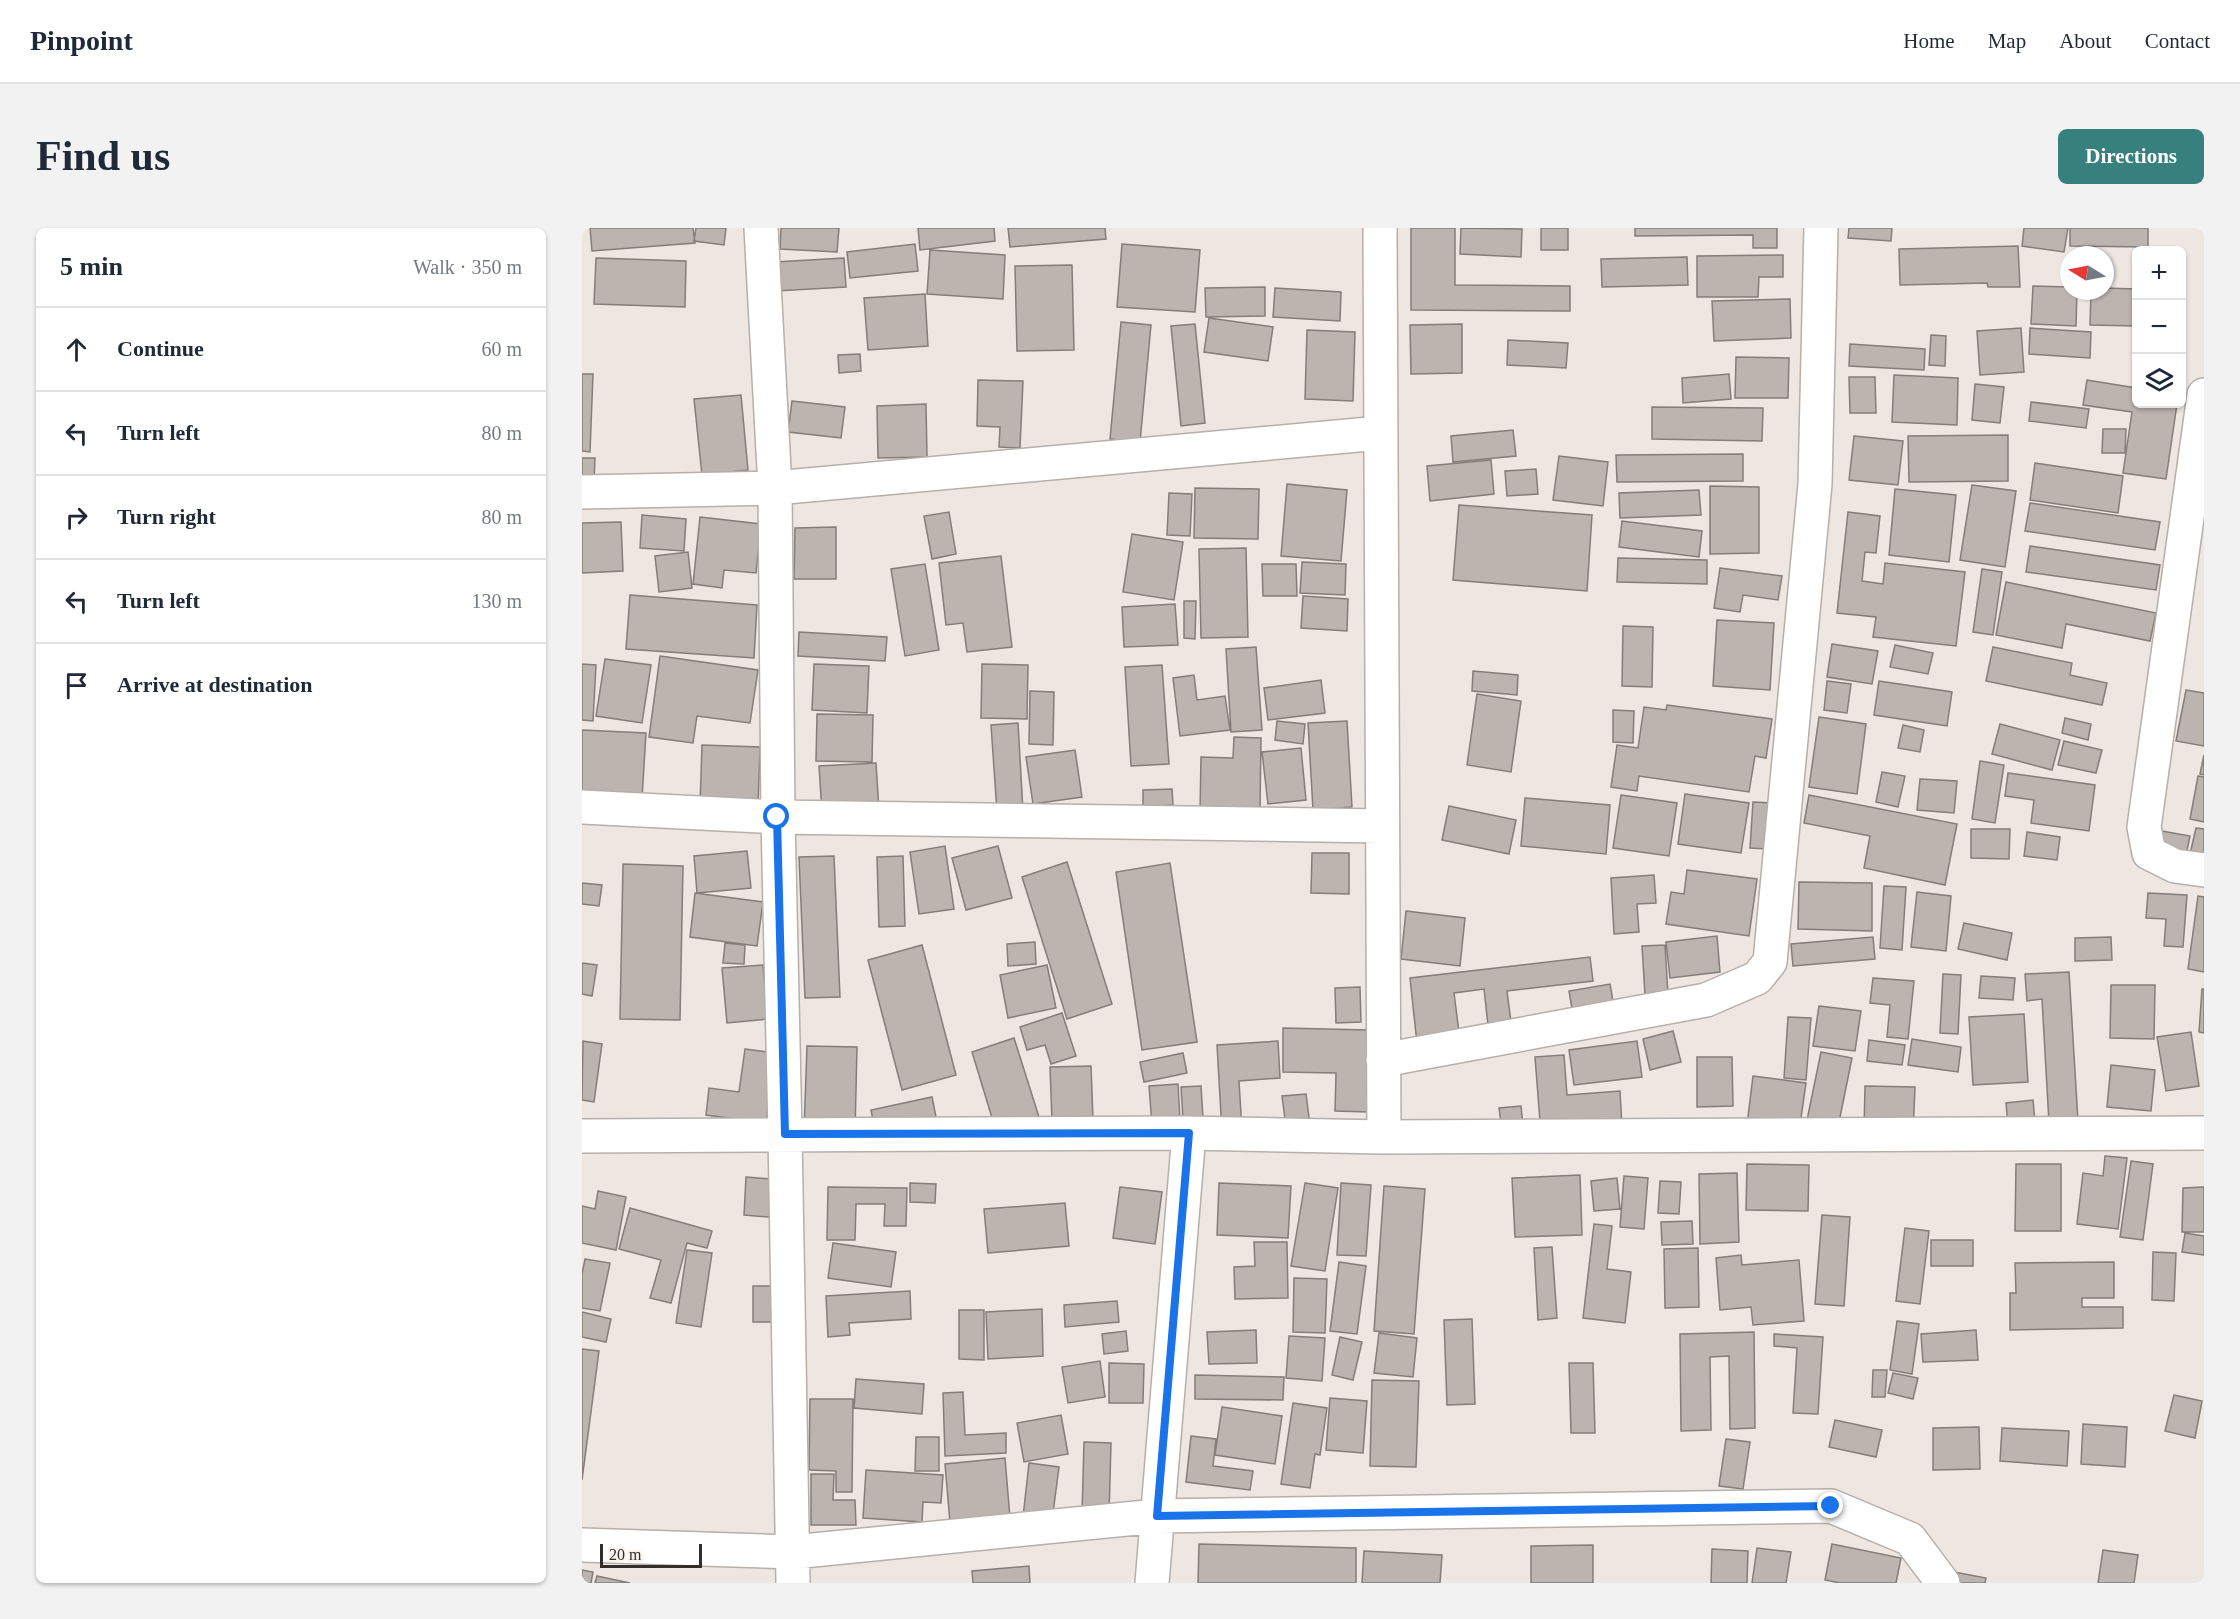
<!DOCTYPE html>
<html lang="en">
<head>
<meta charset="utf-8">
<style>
	body { margin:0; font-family:"Times New Roman",serif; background:#f2f2f3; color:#1f2937 }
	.controls { position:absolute; right:18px; top:18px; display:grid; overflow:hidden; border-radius:9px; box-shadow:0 2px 4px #0004 }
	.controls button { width:54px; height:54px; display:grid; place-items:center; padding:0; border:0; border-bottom:2px solid #e0e1e3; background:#fff; color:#1f2937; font:30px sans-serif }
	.compass { position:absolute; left:1478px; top:18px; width:54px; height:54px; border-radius:50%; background:#fff; box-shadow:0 2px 4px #0004; rotate:280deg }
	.scale { position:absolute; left:18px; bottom:15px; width:102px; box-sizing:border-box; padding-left:6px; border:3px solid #312e2c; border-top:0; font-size:16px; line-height:21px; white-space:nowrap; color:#312e2c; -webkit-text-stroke:4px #fbf3ee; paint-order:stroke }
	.stop { position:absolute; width:18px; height:18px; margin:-14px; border:4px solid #1a73e8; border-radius:50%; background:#fff }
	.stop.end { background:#1a73e8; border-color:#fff; box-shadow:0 2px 6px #0008 }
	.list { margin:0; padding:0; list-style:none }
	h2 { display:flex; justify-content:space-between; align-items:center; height:78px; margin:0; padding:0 24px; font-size:26px }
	h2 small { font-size:20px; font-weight:400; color:#747a83 }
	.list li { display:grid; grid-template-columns:39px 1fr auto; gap:18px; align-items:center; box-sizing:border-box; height:84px; padding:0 24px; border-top:2px solid #e0e1e3 }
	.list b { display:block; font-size:22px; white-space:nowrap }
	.list em { font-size:20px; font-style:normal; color:#747a83 }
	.icon { flex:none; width:33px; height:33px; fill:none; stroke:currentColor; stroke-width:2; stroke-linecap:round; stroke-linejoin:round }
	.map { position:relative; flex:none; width:1622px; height:1355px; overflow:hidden; border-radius:9px }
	header { display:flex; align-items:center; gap:36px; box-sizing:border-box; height:84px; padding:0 30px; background:#fff; border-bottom:2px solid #e0e1e3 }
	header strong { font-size:28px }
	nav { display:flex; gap:33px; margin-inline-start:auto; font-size:21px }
	.intro { display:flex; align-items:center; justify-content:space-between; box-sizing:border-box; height:144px; padding:0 36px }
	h1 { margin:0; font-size:42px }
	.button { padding:15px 27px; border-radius:9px; background:#38807d; color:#fff; font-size:21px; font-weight:700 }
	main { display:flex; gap:36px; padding:0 36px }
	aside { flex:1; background:#fff; border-radius:9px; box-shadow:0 2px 4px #0004 }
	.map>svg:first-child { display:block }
	.building { fill:#bbb4af; stroke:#847d79; stroke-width:1.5 }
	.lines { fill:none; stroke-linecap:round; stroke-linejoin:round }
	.street-casing { stroke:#b6afaa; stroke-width:36 }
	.street { stroke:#fff; stroke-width:33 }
	.route { stroke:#1a73e8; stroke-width:8 }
</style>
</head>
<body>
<header>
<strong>Pinpoint</strong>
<nav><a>Home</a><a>Map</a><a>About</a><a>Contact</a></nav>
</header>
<div class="intro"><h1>Find us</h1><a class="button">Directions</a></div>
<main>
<aside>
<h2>5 min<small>Walk · 350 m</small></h2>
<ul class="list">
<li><svg class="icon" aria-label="ahead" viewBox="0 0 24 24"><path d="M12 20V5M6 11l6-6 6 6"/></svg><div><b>Continue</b></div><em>60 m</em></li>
<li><svg class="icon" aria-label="left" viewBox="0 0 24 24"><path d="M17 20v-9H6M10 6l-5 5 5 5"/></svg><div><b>Turn left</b></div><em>80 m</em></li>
<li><svg class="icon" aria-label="right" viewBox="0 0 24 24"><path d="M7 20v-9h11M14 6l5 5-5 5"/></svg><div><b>Turn right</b></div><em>80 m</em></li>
<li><svg class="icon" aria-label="left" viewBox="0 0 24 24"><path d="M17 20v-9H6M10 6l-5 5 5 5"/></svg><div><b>Turn left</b></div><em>130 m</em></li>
<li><svg class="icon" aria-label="arrive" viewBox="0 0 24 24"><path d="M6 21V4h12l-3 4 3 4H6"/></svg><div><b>Arrive at destination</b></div></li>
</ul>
</aside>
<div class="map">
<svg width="1622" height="1355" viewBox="0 0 1622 1355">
	<rect width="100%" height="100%" fill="#eee6e1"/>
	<path class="building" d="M8 0H111L113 15 10 23Z
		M114 0H144L142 17 112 13Z
		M199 0H257L255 24 198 21Z
		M336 0H412L413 13 338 22Z
		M426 0H523L524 11 428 19Z
		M829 0H873V57L988 58V83L829 82Z
		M879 0 940 1 939 29 878 26Z
		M959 0H986V22H959Z
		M1053 0H1195V20H1171V7L1053 8Z
		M1267 0H1310L1309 13 1266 10Z
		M1442 0H1486L1482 24 1440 18Z
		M1488 0H1566V19L1488 18Z
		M333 16 336 43 268 50 265 24Z
		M540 16 618 22 613 84 535 79Z
		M1436 18 1438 59H1406L1405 55 1318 57 1317 21Z
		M348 22 423 27 421 71 345 66Z
		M1201 27V49H1177L1176 69H1115V28Z
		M1105 29 1106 57 1020 59 1019 31Z
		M14 30 104 33 103 79 12 76Z
		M262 30 264 59 194 63 193 34Z
		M490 37 492 122 435 123 433 38Z
		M1451 58 1487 59V63H1495L1494 98 1449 96Z
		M683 59V88L624 89 623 60Z
		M693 60 759 64 758 93 691 89Z
		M1523 60 1554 61V98L1508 97 1509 63H1523Z
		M343 66 346 118 286 122 282 70Z
		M1208 71 1209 110 1132 113 1130 73Z
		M627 90 691 99 686 133 622 124Z
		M539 94 569 97 558 214 528 211Z
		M613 96 623 195 599 198 589 98Z
		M880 96V145L829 146 828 97Z
		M1439 100 1442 144 1398 147 1395 103Z
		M1448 100 1509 104 1508 130 1447 126Z
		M725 102 773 104 771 173 723 171Z
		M1349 107 1364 108 1363 138 1347 137Z
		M926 112 986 115 984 140 925 137Z
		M1268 116 1343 121 1342 142 1267 138Z
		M278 126 279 143 257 145 256 127Z
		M1154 129 1207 130 1206 170H1153Z
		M0 146H11L8 224 0 223Z
		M1147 146 1149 171 1101 175 1100 150Z
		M1312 147 1376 150 1375 197 1310 194Z
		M1267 149H1293L1294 185H1268Z
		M396 152 441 153 438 220 417 219 418 199 395 198Z
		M1505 152 1554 160V176H1595L1584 251 1541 245 1550 184 1501 177Z
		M1393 156 1422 159 1418 195 1390 192Z
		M159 167 166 242 120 247 112 171Z
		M210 173 263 179 259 210 206 204Z
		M1449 174 1507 181 1504 200 1447 193Z
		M344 176 345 229 296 230 295 178Z
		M1070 179 1181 180 1180 213 1070 211Z
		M1521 201H1544L1543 225H1520Z
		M931 202 934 228 871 234 869 208Z
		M1426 207V253L1327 254 1326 208Z
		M1272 208 1321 213 1316 257 1267 252Z
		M1161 226V253L1035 254 1034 227Z
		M977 228 1026 234 1021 278 971 272Z
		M0 230H13L12 255 0 254Z
		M909 232 912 266 848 273 845 238Z
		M1453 235 1541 248 1536 285 1448 272Z
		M954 241 956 266 925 268 923 243Z
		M705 256 765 262 759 333 699 328Z
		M1390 257 1434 263 1423 339 1378 332Z
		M1128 258 1177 259V325L1128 326Z
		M613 260 677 261 676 311 612 310Z
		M1313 261 1374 267 1367 334 1307 327Z
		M1117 262 1119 287 1038 290 1037 265Z
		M587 265 610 266 608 308 585 307Z
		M1448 275 1578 294 1573 322 1443 303Z
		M877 277 1010 287 1005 363 871 352Z
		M367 284 374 326 350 331 342 288Z
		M1266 284 1298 288 1294 325 1283 324 1280 353 1301 356 1303 335 1383 344 1374 418 1291 409 1294 389 1255 385Z
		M60 287 104 291 102 323 58 320Z
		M118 289 179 296 174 345 142 342 140 360 111 356Z
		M1040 293 1120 303 1117 329 1037 319Z
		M39 294 41 343 0 345V295Z
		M254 299V351H212L213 300Z
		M550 306 601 314 592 372 541 364Z
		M1448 318 1578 337 1574 362 1444 344Z
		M664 320 666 409 619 410 617 321Z
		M106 324 110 360 77 364 73 328Z
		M419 328 430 419 385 424 381 395 364 397 357 335Z
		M1036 330 1125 332V356L1035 354Z
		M720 334 764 336 763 367 718 365Z
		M343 336 357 422 323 428 309 341Z
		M680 336H714L715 368H681Z
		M1138 340 1200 348 1196 372 1161 367 1158 384 1132 380Z
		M1400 341 1420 344 1411 407 1391 404Z
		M1424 354 1574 385 1568 413 1484 396 1480 420 1414 407Z
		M48 367 175 377 172 430 44 421Z
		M721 368 766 371 765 403 719 400Z
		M602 373H614L613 411 602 410Z
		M593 376 596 417 542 419 540 379Z
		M1135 392 1192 395 1188 462 1131 458Z
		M1041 398 1071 399 1070 459 1040 458Z
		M217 404 305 409 303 433 216 428Z
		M1250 416 1296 423 1290 456 1245 449Z
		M1313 417 1351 425 1346 446 1308 439Z
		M674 419 680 502 649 504 644 421Z
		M1411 419 1490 435 1488 447 1525 455 1520 477 1404 453Z
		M78 428 176 442 168 495 115 488 111 515 67 509Z
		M23 431 69 437 60 495 14 488Z
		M0 436 14 437 11 493 0 492Z
		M232 436 287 438 285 485 230 482Z
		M400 436 446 437 445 491 399 490Z
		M580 437 587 536 549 538 543 439Z
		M891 443 936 447 935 467 890 463Z
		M612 447 615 472 643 468 648 502 598 508 591 450Z
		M739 452 743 485 686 492 682 460Z
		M1245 453 1269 456 1265 485 1242 482Z
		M1297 453 1370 464 1365 498 1292 487Z
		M1604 462 1622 465V518L1594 513Z
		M448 463 472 464 471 517 447 516Z
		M895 466 939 473 929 544 885 537Z
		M1085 477 1190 491 1184 530 1173 528 1167 564 1057 548 1055 563 1029 559 1035 517 1056 520 1062 479 1084 482Z
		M1031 482 1052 483 1051 515 1031 514Z
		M235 486 291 487 290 534 234 533Z
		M1237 489 1284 496 1275 566 1227 559Z
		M1483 490 1509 496 1506 512 1480 505Z
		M695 493 723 496 721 516 693 512Z
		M765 493 770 579 731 582 726 495Z
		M436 495 441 583 415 584 409 497Z
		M1418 496 1478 512 1470 542 1410 526Z
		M1321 497 1342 502 1338 524 1316 520Z
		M0 502 64 505 60 571 0 567Z
		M652 509 679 510 678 584 618 583 619 529 651 530Z
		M1482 513 1520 522 1514 545 1476 537Z
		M120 517 178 519 176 579 118 577Z
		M719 520 724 572 686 576 680 524Z
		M493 522 500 569 451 576 444 529Z
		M1622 527V547L1618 546Z
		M1398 533 1422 537 1413 595 1390 591Z
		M294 535 297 582 240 585 237 538Z
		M1300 544 1323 548 1316 579 1294 574Z
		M1426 545 1513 557 1507 603 1449 595 1452 572 1423 568Z
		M1616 548 1622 549V594L1608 591Z
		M1338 551 1375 553 1372 585 1335 582Z
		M590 561 591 577 561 579V562Z
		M1103 566 1167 575 1159 625 1096 616Z
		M1039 567 1095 575 1087 628 1031 620Z
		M1227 567 1375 596 1363 657 1282 640 1288 608 1222 595Z
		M943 570 1028 577 1024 626 939 618Z
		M1171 574 1190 575 1186 621 1168 620Z
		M867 578 934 592 927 626 860 612Z
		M1614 600 1622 601V629L1608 626Z
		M1389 601H1428L1427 631 1389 630Z
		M1580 603 1608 608 1604 627 1576 622Z
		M1445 604 1478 609 1475 632 1442 628Z
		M363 618 372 681 337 686 328 624Z
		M416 618 430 670 384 682 370 630Z
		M165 623 169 660 115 665 112 628Z
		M730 625H767V666L729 665Z
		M252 628 258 769 223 770 217 629Z
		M321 628 323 698 297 699 295 629Z
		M485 634 530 776 485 791 440 649Z
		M588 635 615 814 560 822 534 644Z
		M41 636 101 638 98 792 38 791Z
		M1105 642 1175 651 1167 708 1084 696 1089 664 1102 666Z
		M1072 647 1074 675 1055 676 1057 704 1032 706 1029 650Z
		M1217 654 1290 655V703L1216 701Z
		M0 655 20 657 17 678 0 676Z
		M1302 658 1324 659 1320 722 1298 720Z
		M1335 664 1369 668 1364 723 1329 719Z
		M113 665 181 674 175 718 108 709Z
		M1566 665 1605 667 1601 719 1582 718 1584 691 1564 690Z
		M1616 668 1622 669V744L1606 741Z
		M824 683 883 690 878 738 819 731Z
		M1382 695 1430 705 1425 732 1376 721Z
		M1135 708 1138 744 1088 750 1084 714Z
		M1291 709 1293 731 1211 738 1209 716Z
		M1529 709 1530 732 1493 733V710Z
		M453 714 454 736 426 738 425 716Z
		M143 715 163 717 162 736 141 735Z
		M340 717 374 847 320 862 286 732Z
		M1083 717 1086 766 1063 767 1060 718Z
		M1008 729 1011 753 925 763 929 794 906 797 902 761 872 765 879 820 836 825 828 750Z
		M0 735 15 737 10 768 0 766Z
		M181 737 186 791 145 795 140 740Z
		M465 737 474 780 426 790 418 747Z
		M1487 744 1496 893 1467 895 1460 771 1445 773 1443 746Z
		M1361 746 1379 747 1376 806 1358 805Z
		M1399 748 1433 750 1431 772 1397 770Z
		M1291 750 1332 753 1326 811 1305 809 1308 777 1288 775Z
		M1028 756 1033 785 992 792 987 763Z
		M1529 757H1573L1572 811 1528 810Z
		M778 759 779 794 754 795 753 760Z
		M1620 761H1622V805L1617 804Z
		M1237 778 1279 783 1273 823 1231 818Z
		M480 785 494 828 469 836 463 817 445 822 438 799Z
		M1442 786 1446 854 1391 857 1387 789Z
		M1206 789 1229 790 1224 852 1202 850Z
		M701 800 787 802 786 884 753 883 754 845 701 844Z
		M1091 803 1099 834 1068 842 1061 811Z
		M1609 804 1617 858 1584 863 1575 809Z
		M432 810 457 889 414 903 390 824Z
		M1330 811 1379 819 1376 844 1326 837Z
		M1287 812 1323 817 1320 837 1285 833Z
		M1 813 20 816 12 874 0 872Z
		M696 813 698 850 657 853 660 903 640 904 635 817Z
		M1055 813 1060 849 992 857 987 822Z
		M225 818 275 819 273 905 222 904Z
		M163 821 193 825 184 895 124 887 127 860 157 864Z
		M1239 824 1270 830 1255 904 1224 897Z
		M601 825 605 845 562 854 558 834Z
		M982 827 985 867 1038 863 1040 899 959 906 953 829Z
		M1115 829H1150L1151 878 1115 879Z
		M1529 837 1573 842 1569 883 1525 879Z
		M509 838 511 892 470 893 468 839Z
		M1171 848 1224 855 1217 904 1165 897Z
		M596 856 599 909 571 910 567 858Z
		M619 858 621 890 601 891 599 859Z
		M1283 858 1333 859 1331 905 1282 903Z
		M724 866 728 897 704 899 700 868Z
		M350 869 357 904 296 917 289 882Z
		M1451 872 1453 894 1426 897 1424 875Z
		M939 878 942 908 921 910 917 880Z
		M1523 928 1545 930 1536 1001 1495 996 1501 945 1521 948Z
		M1549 933 1571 936 1561 1012 1538 1009Z
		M1165 936 1227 937 1226 983 1164 982Z
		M1434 936H1479V1003H1433Z
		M1155 945 1157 1014 1118 1016 1117 946Z
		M998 947 1000 1007 933 1009 930 950Z
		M1042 948 1066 950 1062 1001 1038 999Z
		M164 949 201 952 198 990 162 987Z
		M1035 950 1038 981 1012 983 1009 953Z
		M1078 953 1099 954 1097 986 1076 985Z
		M328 955 354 956 353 975 328 974Z
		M637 955 709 958 706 1010 635 1007Z
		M723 955 756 960 743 1043 709 1038Z
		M759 955 789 957 784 1028 755 1027Z
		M802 958 843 961 832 1106 792 1103Z
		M246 959 325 960 324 998H302L303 976H274L273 1012H245Z
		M538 959 580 964 573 1016 531 1010Z
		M1622 959V1004H1600L1601 960Z
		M16 963 44 969 34 1022 0 1015V978L13 981Z
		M483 975 487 1018 406 1025 402 981Z
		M48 980 130 1003 125 1020 105 1015 89 1075 68 1070 79 1032 37 1021Z
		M1240 987 1268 989 1262 1078 1233 1076Z
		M1110 993 1111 1016 1080 1017 1079 994Z
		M1012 996 1030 998 1025 1041 1049 1044 1043 1095 1001 1090Z
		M1323 1000 1347 1003 1338 1076 1314 1073Z
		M1603 1005 1622 1008V1027L1600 1024Z
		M1349 1012H1391V1038H1349Z
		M672 1014H705L706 1070 653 1071 652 1039 673 1038Z
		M251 1015 314 1024 309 1059 246 1050Z
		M970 1019 975 1090 956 1092 952 1020Z
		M1116 1020 1117 1079 1083 1080 1082 1021Z
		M105 1022 130 1025 119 1099 94 1095Z
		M1571 1024 1594 1025 1592 1073 1570 1072Z
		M1159 1027 1160 1037 1217 1032 1222 1093 1171 1097 1169 1079 1138 1082 1134 1030Z
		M3 1031 28 1035 18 1083 0 1080V1046Z
		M757 1034 784 1038 775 1106 748 1103Z
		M1532 1034V1070H1500V1079H1541V1100L1428 1102V1065H1434L1433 1035Z
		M712 1050 745 1051 743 1105 711 1104Z
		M171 1058H195V1094H171Z
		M328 1063 329 1091 267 1095 268 1107 246 1109 244 1068Z
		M535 1073 537 1094 483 1099 482 1077Z
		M460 1081 461 1128 406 1131 404 1084Z
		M377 1082H402V1132L377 1131Z
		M0 1084 29 1091 24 1114 0 1109Z
		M890 1091 893 1176 865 1177 862 1092Z
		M1315 1093 1337 1096 1330 1146 1308 1142Z
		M674 1102 675 1135 627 1136 625 1104Z
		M1394 1102 1396 1132 1341 1134 1339 1106Z
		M544 1103 546 1123 522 1126 520 1106Z
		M1172 1104 1173 1200 1148 1201 1147 1128 1128 1129 1129 1202 1099 1203 1098 1106Z
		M797 1105 835 1110 831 1149 792 1145Z
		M1192 1106 1241 1109 1236 1186 1211 1185 1215 1120 1192 1118Z
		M707 1108 743 1110 740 1153 704 1150Z
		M758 1109 780 1114 771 1152 750 1147Z
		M0 1121 17 1123 0 1252Z
		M518 1133 523 1169 486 1175 480 1139Z
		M527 1135 562 1136 561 1175H527Z
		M987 1135H1011L1013 1205H989Z
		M1291 1142H1305L1303 1169H1290Z
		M1311 1145 1336 1150 1331 1171 1306 1165Z
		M613 1147 702 1149 701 1172 613 1171Z
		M274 1151 342 1156 340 1186 272 1180Z
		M790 1152 837 1153 834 1239 788 1238Z
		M381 1164 383 1207 424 1205V1225L363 1228 361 1165Z
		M1592 1167 1620 1173 1613 1210 1583 1203Z
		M748 1170 785 1173 781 1225 744 1222Z
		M228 1171H271L270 1264H254V1243L227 1242Z
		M711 1175 745 1180 738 1227 733 1226 728 1260 699 1256Z
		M640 1179 700 1188 693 1236 633 1227Z
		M479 1187 486 1226 442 1234 435 1195Z
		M1253 1192 1300 1202 1294 1229 1247 1219Z
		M1501 1196 1545 1199 1543 1239 1499 1236Z
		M1397 1199 1398 1241 1351 1242V1200Z
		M1420 1200 1487 1203 1485 1238 1418 1233Z
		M609 1208 634 1211 631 1238 671 1243 668 1262 604 1254Z
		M334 1209H357V1243H333Z
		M1144 1211 1168 1214 1161 1261 1137 1258Z
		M502 1214 529 1215 527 1287 500 1286Z
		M423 1230 428 1290 368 1295 363 1236Z
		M447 1235 477 1239 470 1293 441 1289Z
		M284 1242 361 1247 359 1275 341 1274 340 1294 281 1290Z
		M229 1246H252L251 1272H273L274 1297H229Z
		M617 1316 774 1320V1355H616Z
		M1250 1316 1319 1330 1314 1355H1258L1243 1352Z
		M1011 1317V1355H949V1318Z
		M1175 1320 1209 1324 1204 1355H1170Z
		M1130 1321 1166 1323 1165 1355H1129Z
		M1521 1322 1556 1327 1552 1355H1516Z
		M782 1323 860 1327 858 1355H780Z
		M447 1338 448 1355H391L390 1343Z
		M0 1342 11 1344 9 1355H0Z
		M1367 1343 1404 1350 1403 1355H1365Z
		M15 1348 48 1355H13Z"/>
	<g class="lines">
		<defs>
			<path id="street" d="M179 0 193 260 196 589 203 906 211 1355
				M798 0 802 909
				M1622 167 1562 599 1567 625 1593 638 1622 642
				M0 264 193 260 798 205
				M0 579 196 589 800 598
				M801 832 1124 772 1175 750 1188 734 1233 256 1239 0
				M0 908 607 905 802 909 1622 905
				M0 1317 211 1324 575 1288 1249 1278 1328 1311 1361 1355
				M570 1355 607 905"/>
		</defs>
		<use href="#street" class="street-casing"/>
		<use href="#street" class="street"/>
	</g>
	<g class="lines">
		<path class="route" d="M195 589 203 906 607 905 575 1288 1249 1278"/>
	</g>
</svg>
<div class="controls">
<button>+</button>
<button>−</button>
<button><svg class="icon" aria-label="layers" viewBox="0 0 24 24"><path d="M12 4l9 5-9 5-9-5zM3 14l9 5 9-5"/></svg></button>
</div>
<svg class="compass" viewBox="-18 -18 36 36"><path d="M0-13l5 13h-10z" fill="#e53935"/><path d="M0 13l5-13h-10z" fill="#747a83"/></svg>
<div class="scale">20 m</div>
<div class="stop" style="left:195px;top:589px"></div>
<div class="stop end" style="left:1249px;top:1278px"></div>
</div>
</main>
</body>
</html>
